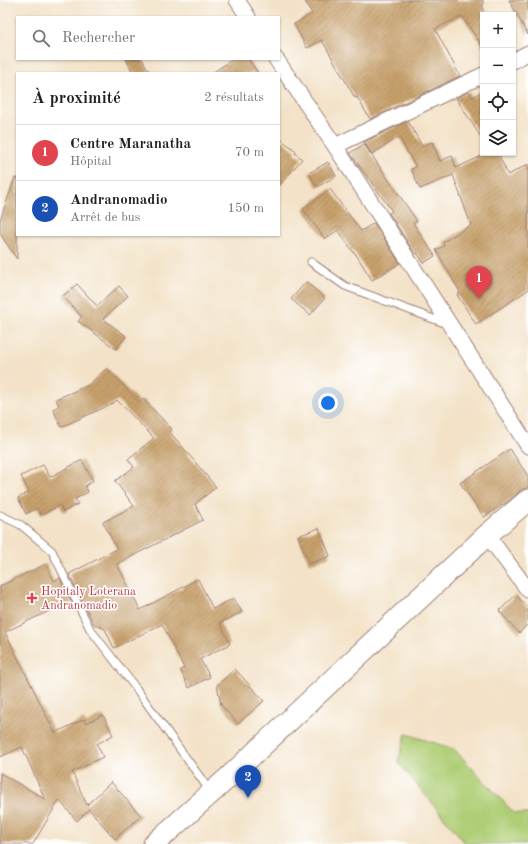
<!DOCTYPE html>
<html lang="fr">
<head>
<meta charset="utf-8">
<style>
	body { margin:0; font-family:"Old Standard TT",serif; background:#f6f6f6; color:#202124 }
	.controls { position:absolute; right:12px; top:12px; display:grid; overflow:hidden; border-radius:0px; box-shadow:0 1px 3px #0004 }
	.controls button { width:36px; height:36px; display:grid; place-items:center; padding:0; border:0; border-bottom:1px solid #e0e0e0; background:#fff; color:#202124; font:20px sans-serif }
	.you { position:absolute; left:328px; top:403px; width:14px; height:14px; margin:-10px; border:3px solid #fff; border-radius:50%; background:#1a73e8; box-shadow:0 0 0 6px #1a73e833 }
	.badge { display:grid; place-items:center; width:26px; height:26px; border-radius:50%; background:#1f6fb2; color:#fff; font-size:13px; font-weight:700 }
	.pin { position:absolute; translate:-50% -33px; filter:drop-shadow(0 1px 2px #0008) }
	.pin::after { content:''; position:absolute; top:21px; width:14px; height:12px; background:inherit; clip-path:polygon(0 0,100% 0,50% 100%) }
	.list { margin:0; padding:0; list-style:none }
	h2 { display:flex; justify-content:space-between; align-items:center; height:52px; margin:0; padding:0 16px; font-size:17px }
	h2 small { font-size:13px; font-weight:400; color:#757577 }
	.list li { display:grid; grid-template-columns:26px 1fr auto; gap:12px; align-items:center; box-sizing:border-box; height:56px; padding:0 16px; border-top:1px solid #e0e0e0 }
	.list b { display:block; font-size:15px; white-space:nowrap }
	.list p { margin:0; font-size:13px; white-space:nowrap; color:#757577 }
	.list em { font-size:13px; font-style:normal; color:#757577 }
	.icon { flex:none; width:22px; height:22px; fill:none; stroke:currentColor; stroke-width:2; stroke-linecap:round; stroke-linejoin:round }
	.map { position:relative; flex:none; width:528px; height:844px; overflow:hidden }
	.search { position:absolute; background:#fff; box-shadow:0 1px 3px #0004; left:16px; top:16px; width:264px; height:44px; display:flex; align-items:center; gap:10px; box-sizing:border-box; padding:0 14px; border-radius:0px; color:#757577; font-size:15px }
	.panel { position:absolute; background:#fff; box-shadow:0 1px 3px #0004; left:16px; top:72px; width:264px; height:164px; border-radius:0px }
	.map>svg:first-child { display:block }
	.green { fill:#aece75; stroke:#7c7650 }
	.building { fill:url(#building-hatch) }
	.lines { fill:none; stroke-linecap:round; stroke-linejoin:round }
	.lane-casing { stroke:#9e8079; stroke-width:9 }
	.street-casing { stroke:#9e8079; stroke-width:17 }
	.secondary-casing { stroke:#9e8079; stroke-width:23 }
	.lane { stroke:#fff; stroke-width:7 }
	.street { stroke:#fff; stroke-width:15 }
	.secondary { stroke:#fff; stroke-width:21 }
	.health-dot { fill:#e0444e; stroke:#fff; stroke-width:1.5 }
	.labels { text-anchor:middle; stroke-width:3; stroke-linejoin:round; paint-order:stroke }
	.health-label { font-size:12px; fill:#be3a42; stroke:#fff; text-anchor:start }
</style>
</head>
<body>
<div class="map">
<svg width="528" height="844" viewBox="0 0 528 844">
	<defs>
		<pattern id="building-hatch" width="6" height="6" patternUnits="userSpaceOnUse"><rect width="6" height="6" fill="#c8a16c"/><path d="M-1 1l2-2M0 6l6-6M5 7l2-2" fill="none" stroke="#a48359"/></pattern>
	</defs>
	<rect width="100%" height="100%" fill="#fff"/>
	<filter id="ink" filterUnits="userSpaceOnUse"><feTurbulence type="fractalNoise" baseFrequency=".025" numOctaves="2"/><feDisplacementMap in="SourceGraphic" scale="8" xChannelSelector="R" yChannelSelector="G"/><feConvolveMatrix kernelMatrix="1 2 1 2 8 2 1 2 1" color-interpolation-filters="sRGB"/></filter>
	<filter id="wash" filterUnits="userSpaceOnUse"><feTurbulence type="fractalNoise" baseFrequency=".012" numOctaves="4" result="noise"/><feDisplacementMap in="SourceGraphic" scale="16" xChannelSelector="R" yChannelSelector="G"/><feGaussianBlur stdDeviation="0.9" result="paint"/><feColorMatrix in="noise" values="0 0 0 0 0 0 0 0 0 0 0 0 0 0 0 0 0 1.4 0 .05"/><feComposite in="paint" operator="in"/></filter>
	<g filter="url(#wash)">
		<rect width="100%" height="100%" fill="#f3e2c7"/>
		<path class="green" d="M406 734 454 749 514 813 528 814V844H466L398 762Z"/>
		<g id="blocks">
			<path class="building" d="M305 0H483V47L462 16 435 29 460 76 370 119 357 97 355 98 322 40 307 48 294 24 312 14Z
				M509 0H528V35Z
				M126 59H142L150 73H133Z
				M233 59H248L258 73H212Z
				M483 90V109L480 112 483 117V138L482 139 456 98 469 92 472 98Z
				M408 121 422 146 432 142 440 161 452 156 456 168 488 153H498L508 175 528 164V290L476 324 457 295 460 292 436 250 444 246 443 242 471 225 453 175 420 189 411 169 416 167 399 137 372 154 364 142Z
				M279 138 296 151 295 153 302 159 279 186Z
				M364 144 417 221 413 223 435 256 424 263 417 253 415 254 389 213 392 211 350 153Z
				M328 162 336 176 317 187 309 173Z
				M15 178H17V259L0 234V220Z
				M330 189 361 231 374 223 400 263 372 280 355 253H354L338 230 325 239 303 209Z
				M306 282 325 298 310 315 291 299Z
				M77 284 97 306 119 286 128 296 103 319 126 336 116 349 78 321 82 317 63 296Z
				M107 368 140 403 143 399 172 429 169 431 216 487 195 504 203 520 117 564 140 610 198 579 213 609 234 598 242 612 220 623 230 644 200 659 210 677 189 688 180 670 184 668 162 624 114 648 105 629 94 624 69 574 117 549 103 522 134 506 115 481 134 467 128 459 154 438 117 400 112 404 61 427 53 409 59 406 56 399 89 385Z
				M510 449 528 476V487L520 491 510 500 484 517 460 483Z
				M82 460 93 481 85 486 88 492 75 499 78 504 63 512 60 505 41 515 37 508 26 514 18 498 29 492 21 476 43 465 50 477Z
				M319 528 330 556 309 564 298 536Z
				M46 564 54 581 60 578 72 603 65 606 64 604 5 632 55 733 84 719 86 723 103 715 113 735 97 744 103 757 72 772 87 805 111 782 141 816 115 839 89 809 77 821 59 800 33 844H0V773L45 799 22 747 0 757V586Z
				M516 595 528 608V624L519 633 499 611Z
				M235 669 264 701 238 724 221 705 217 685Z"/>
		</g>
	</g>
	<g filter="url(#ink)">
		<use href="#blocks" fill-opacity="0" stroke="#9e8079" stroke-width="1"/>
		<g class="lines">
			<defs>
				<path id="lane" d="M311 262 345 286 447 324
					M0 515 21 525 52 551 90 629 135 687 210 791"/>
				<path id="street" d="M237 0 248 17
					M276 59 335 146 528 446
					M513 61 528 53
					M335 146 483 75
					M487 535 528 590"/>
				<path id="secondary" d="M154 844 229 777 487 535 528 500"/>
			</defs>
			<use href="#lane" class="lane-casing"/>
			<use href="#street" class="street-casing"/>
			<use href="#secondary" class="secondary-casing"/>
			<use href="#lane" class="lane"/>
			<use href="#street" class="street"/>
			<use href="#secondary" class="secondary"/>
		</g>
	</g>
	<path class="health-dot" d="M30 592h4v4h4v4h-4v4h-4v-4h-4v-4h4z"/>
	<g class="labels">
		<g class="health-label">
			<text x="41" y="595">Hopitaly Loterana<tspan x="41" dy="14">Andranomadio</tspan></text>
		</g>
	</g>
</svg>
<div class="controls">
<button>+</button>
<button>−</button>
<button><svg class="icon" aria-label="locate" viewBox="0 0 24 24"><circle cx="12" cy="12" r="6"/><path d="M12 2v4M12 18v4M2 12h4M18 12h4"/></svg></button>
<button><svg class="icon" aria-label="layers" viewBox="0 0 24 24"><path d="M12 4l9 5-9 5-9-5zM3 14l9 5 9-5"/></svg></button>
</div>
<div class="you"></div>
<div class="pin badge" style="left:479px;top:299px;background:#e0444e">1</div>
<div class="pin badge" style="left:248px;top:798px;background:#1a4fb4">2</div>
<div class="search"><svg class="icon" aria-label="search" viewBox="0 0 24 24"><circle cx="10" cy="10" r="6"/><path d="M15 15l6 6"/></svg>Rechercher</div>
<section class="panel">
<h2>À proximité<small>2 résultats</small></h2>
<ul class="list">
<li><span class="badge" style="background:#e0444e">1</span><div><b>Centre Maranatha</b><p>Hôpital</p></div><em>70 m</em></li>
<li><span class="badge" style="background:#1a4fb4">2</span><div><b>Andranomadio</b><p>Arrêt de bus</p></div><em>150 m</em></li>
</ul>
</section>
</div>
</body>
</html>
